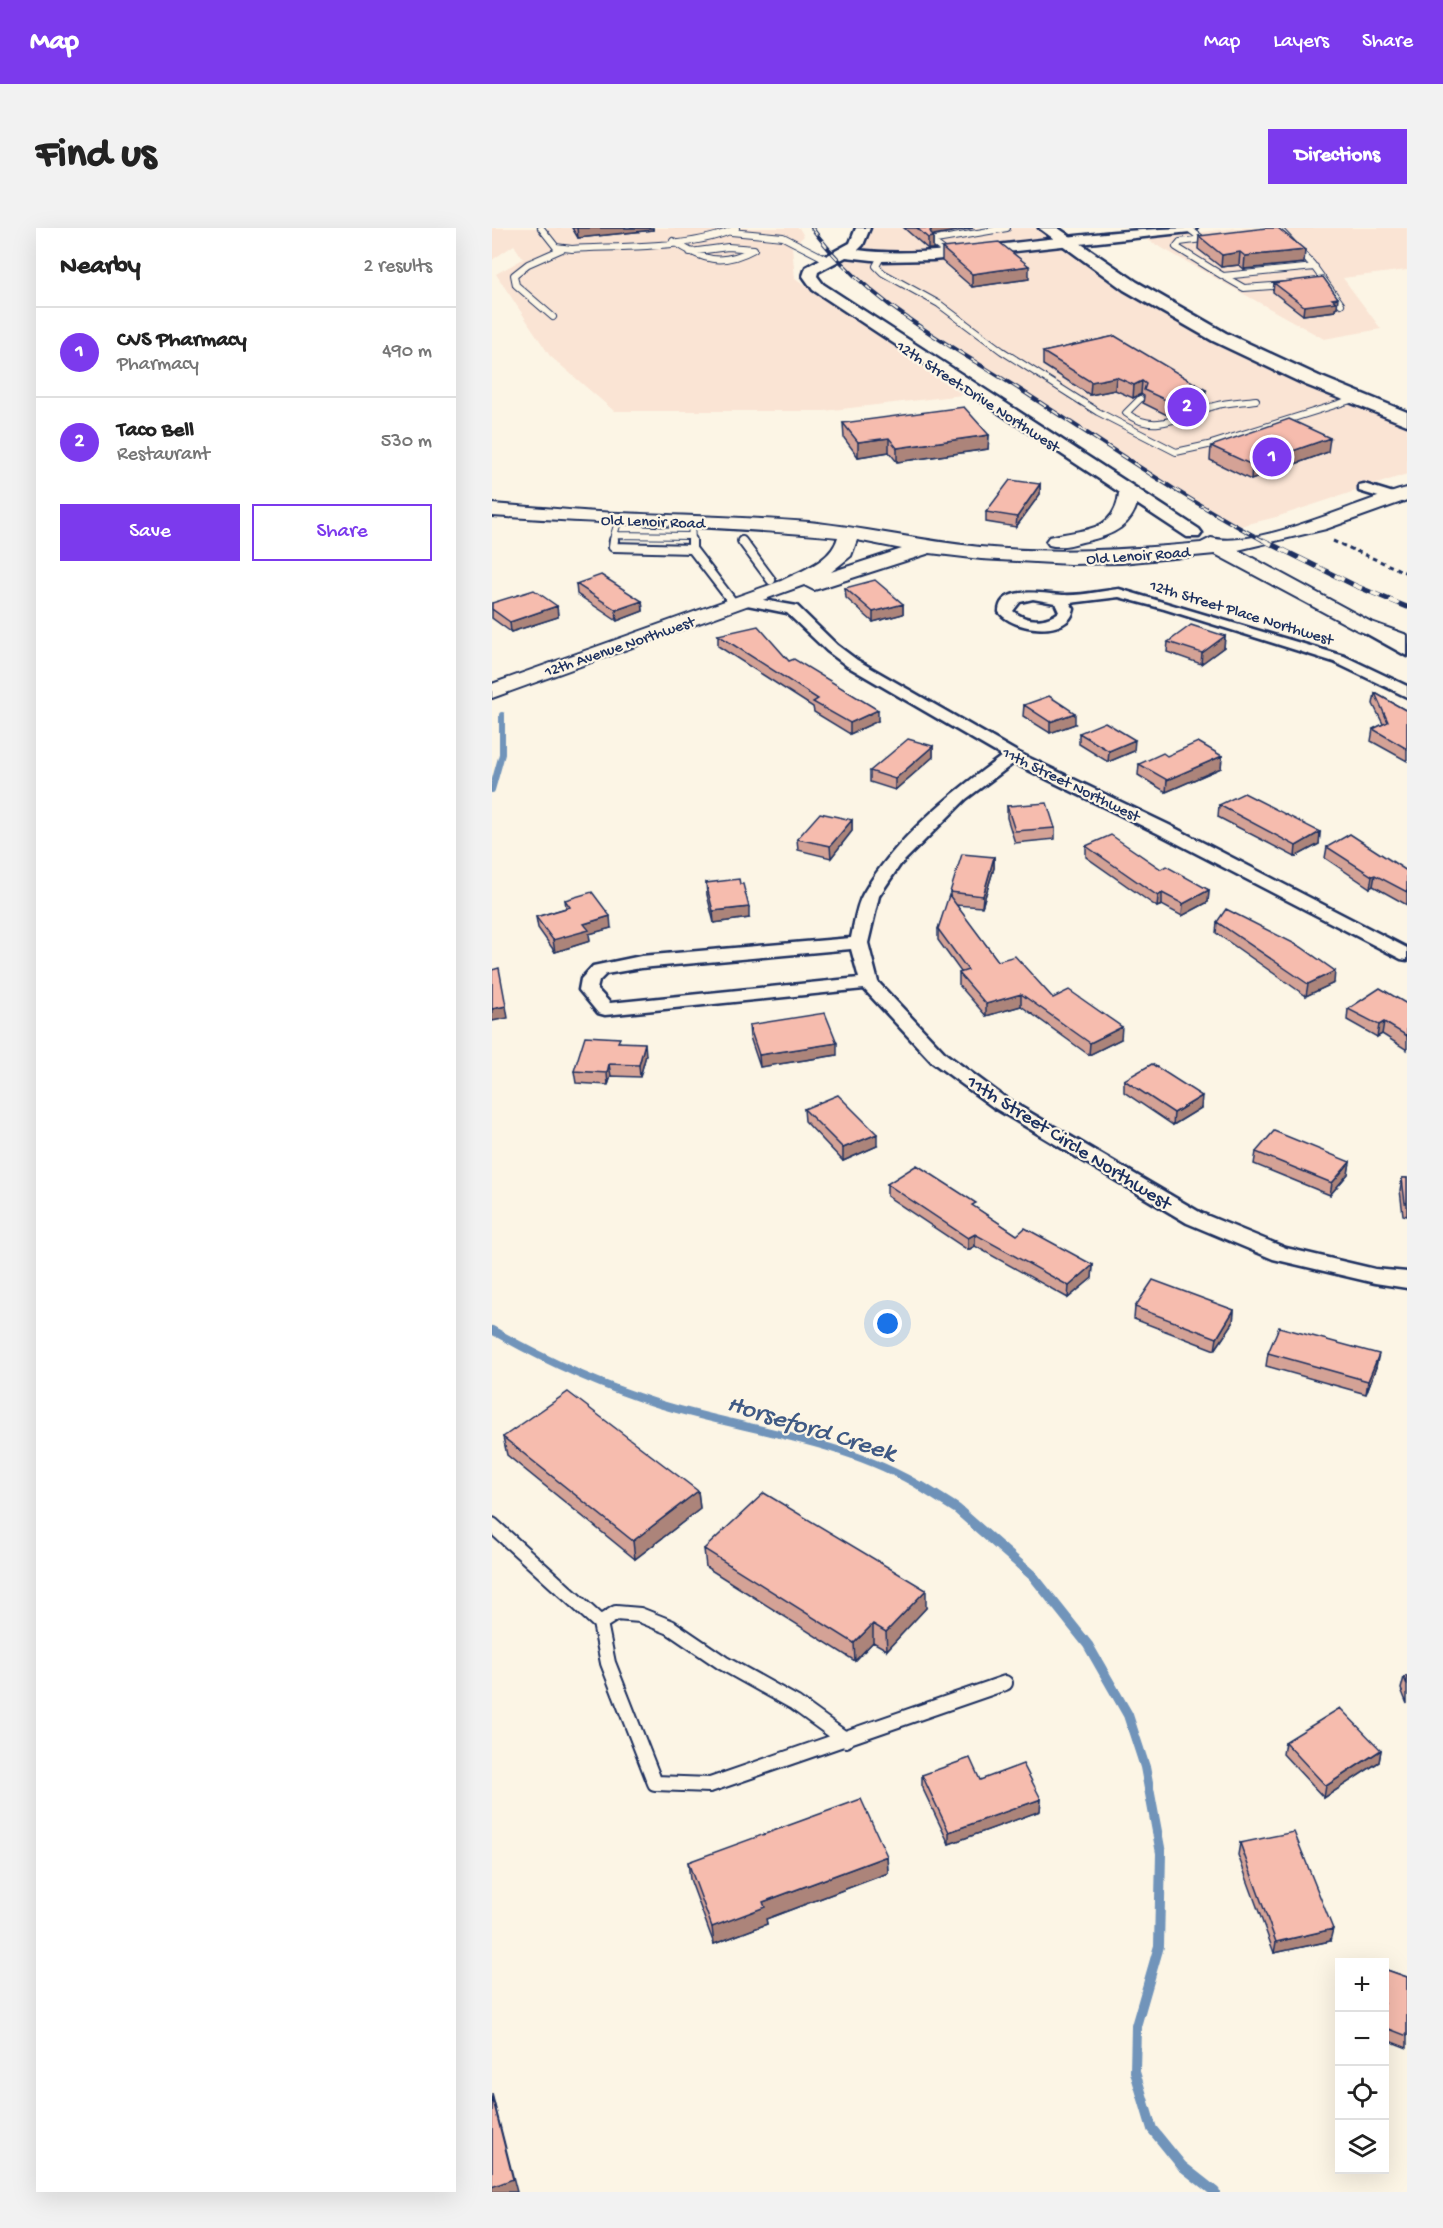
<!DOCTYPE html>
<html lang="en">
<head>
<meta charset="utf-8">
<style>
	body { margin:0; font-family:"Gochi Hand",sans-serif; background:#f2f2f2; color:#222 }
	.controls { position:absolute; right:18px; bottom:18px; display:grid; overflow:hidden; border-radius:0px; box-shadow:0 6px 24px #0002 }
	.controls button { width:54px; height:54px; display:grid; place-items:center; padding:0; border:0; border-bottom:2px solid #e0e0e0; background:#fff; color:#222; font:30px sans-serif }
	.you { position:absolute; left:396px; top:1096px; width:21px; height:21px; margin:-15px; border:4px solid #fff; border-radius:50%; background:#1a73e8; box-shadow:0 0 0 9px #1a73e833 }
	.badge { display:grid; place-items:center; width:39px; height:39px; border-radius:50%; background:#7c3aed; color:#fff; font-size:20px; font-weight:700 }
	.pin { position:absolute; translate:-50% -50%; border:3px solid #fff; box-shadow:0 2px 6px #0006 }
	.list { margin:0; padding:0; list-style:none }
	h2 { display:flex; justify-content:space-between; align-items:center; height:78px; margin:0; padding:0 24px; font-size:26px }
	h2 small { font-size:20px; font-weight:400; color:#767676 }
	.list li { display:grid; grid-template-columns:39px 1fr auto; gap:18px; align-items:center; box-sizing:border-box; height:90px; padding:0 24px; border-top:2px solid #e0e0e0 }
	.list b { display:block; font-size:22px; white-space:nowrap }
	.list p { margin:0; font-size:20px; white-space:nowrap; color:#767676 }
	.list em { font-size:20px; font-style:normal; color:#767676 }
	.actions { display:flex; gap:12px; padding:18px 24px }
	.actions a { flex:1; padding:14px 0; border:2px solid #7c3aed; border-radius:0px; text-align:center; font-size:21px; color:#7c3aed }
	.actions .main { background:#7c3aed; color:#fff }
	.icon { flex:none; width:33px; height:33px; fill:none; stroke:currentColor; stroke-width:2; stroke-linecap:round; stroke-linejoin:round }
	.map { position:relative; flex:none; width:915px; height:1964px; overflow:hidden; border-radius:0px }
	header { display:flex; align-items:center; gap:36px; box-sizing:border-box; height:84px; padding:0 30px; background:#7c3aed; color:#fff }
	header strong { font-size:28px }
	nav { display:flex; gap:33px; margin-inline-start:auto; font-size:21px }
	.intro { display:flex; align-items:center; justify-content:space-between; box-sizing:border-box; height:144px; padding:0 36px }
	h1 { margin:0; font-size:42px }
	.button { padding:15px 27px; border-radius:0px; background:#7c3aed; color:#fff; font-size:21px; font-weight:700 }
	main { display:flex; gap:36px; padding:0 36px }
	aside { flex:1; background:#fff; border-radius:0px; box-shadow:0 6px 24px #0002 }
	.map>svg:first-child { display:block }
	.built { fill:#fae4d4 }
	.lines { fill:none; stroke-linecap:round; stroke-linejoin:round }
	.stream-far2 { stroke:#7194ba; stroke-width:6 }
	.stream-far1 { stroke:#7194ba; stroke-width:8 }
	.stream { stroke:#7194ba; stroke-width:10 }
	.service-far2-casing { stroke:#1b2f5e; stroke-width:8 }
	.service-far1-casing { stroke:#1b2f5e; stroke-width:12 }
	.service-casing { stroke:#1b2f5e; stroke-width:18 }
	.minor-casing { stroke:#1b2f5e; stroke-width:5 }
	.tertiary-casing { stroke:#1b2f5e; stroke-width:5 }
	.secondary-casing { stroke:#1b2f5e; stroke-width:4 }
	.trunk-casing { stroke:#1b2f5e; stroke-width:5 }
	.path { stroke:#1b2f5e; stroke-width:3; stroke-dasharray:4.5 4; stroke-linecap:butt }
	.service-far2 { stroke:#fcf5e5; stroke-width:6 }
	.service-far1 { stroke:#fcf5e5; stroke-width:8 }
	.service { stroke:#fcf5e5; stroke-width:14 }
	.minor { fill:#fcf5e5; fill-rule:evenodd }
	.tertiary { fill:#fcf5e5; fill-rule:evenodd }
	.secondary { fill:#fcf5e5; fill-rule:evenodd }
	.trunk { fill:#fcf5e5; fill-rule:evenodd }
	.rail-far1-casing { stroke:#1b2f5e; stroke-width:4 }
	.rail-casing { stroke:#1b2f5e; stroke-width:5 }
	.rail-far1 { stroke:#fcf5e5; stroke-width:2; stroke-dasharray:8; stroke-linecap:butt }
	.rail { stroke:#fcf5e5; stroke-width:4; stroke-dasharray:10; stroke-linecap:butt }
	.wall { fill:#d4a296; stroke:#1b2f5e; stroke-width:1.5 }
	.shaded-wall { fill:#ac847a; stroke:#1b2f5e; stroke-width:1.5 }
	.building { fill:#f6bcae; stroke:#1b2f5e; stroke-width:1.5 }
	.labels { text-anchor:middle; stroke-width:4.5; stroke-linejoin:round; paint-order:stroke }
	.far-street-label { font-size:16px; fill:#1b2f5e; stroke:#fcf5e5 }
	.street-label { font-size:20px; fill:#1b2f5e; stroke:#fcf5e5 }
	.near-water-label { font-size:26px; font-style:italic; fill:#3f5984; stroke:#fcf5e5 }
</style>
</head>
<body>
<header>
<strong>Map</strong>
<nav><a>Map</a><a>Layers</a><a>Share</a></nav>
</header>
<div class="intro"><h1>Find us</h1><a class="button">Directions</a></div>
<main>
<aside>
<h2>Nearby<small>2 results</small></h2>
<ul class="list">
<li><span class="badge">1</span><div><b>CVS Pharmacy</b><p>Pharmacy</p></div><em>490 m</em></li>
<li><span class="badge">2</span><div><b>Taco Bell</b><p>Restaurant</p></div><em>530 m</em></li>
</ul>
<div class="actions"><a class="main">Save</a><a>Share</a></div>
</aside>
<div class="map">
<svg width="915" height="1964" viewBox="0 0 915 1964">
	<rect width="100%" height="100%" fill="#fcf5e5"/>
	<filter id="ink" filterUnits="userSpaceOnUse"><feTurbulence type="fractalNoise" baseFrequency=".0167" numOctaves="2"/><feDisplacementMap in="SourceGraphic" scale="12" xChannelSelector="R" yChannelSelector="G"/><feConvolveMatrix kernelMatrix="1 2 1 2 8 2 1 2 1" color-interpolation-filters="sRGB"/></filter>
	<g filter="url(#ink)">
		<path class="built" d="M0 0H307L312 8 300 19 303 50 471 167 332 183H122L58 128 4 46 31 31 22 17 0 32Z
			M371 0H555L649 64 915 196V246L784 289 744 299 496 141 379 63 342 27 351 24Z
			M745 0H915V42L851 50 889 101 832 111 654 11Z"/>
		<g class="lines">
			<path class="stream-far2" d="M0 562 10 526V487"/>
			<path class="stream-far1" d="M0 1102C52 1132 110 1158 167 1176 255 1203 353 1211 433 1261"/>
			<path class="stream" d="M430 1259 465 1281 541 1348 596 1417 636 1487 653 1539 669 1625 667 1718 644 1798 643 1844 660 1901 690 1938 723 1964"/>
			<defs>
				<path id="service-far2" d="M49 0 64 19 80 21C126 18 204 21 244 0
					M696 0 710 11 688 14 684 19 731 48 823 39
					M786 0 820 36 849 76
					M239 4 291 9 336 32
					M181 13C210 32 229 39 262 21L236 19 198 24
					M458 27 443 16 444 12 515 0
					M389 29 384 38 391 45 447 76 510 123 606 184 684 224 716 217 862 171
					M731 48 752 60 794 57
					M61 89 24 57 22 47 36 36 70 21
					M648 171 634 185C664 208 691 186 722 178 736 174 750 174 764 172
					M127 291 122 307 198 308
					M199 293 200 314
					M121 314 122 307"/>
				<path id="service-far1" d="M122 312 121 319 200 321
					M200 312V321L243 377
					M250 313 279 352"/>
				<path id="service" d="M0 1297 108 1395
					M108 1395 116 1435 163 1555 218 1557 513 1455
					M108 1395 124 1385 148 1387 178 1399 231 1435 303 1475 354 1512"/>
				<path id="minor" d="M872 256 908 267 910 270 903 274 867 263V257Z
					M627 361 852 428 915 458V469L842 434 672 381 627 369 578 375 582 381C577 410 521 403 507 384 507 355 556 367 571 367 589 368 609 363 627 361ZM541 371 563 375 567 384C553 395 534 394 521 383L528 374Z
					M255 369 305 378 345 417 365 432 527 525 677 597 915 720V732L909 731 665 605 522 535 474 571 408 637 387 668 376 715 386 754 454 826 515 871 709 985 794 1020 883 1041 915 1044V1060L883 1055 781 1031 695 995 501 879 440 834 372 761 113 787 106 785 87 762 89 751 101 738 149 728 359 710C362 697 364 678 371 666 403 610 459 566 510 528L355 438 335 423 295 385 250 376 248 373 250 370ZM359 721 367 750 118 775 105 761 107 753 114 746 149 740Z
					M875 396 915 417V428L870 403 868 400Z"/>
				<path id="tertiary" d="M364 0H378L371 17 366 22C412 28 457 22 503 17 570 10 637 0 705 0L698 4 441 32 389 33 354 29 326 44 325 48 331 56 707 301 710 305 707 309H695L321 62 311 48 314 39 358 15Z"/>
				<path id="secondary" d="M637 259 647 265C644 298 620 308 590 314 580 317 568 320 557 317L554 313 557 309C588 301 623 306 627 265Z
					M915 260V272L834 301 746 322 879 394 915 407V420L865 402 723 326 629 335 578 336 489 331 438 325 329 360 322 362 312 357 0 470V456L289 353C310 342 339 334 346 309 231 298 115 296 0 288V276C42 279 84 283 127 285 190 288 254 289 317 294 374 300 430 313 488 319 562 326 635 322 709 315L719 310C766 322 866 272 915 260ZM365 312 410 321 339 344 359 328Z"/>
				<path id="trunk" d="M547 0H566L645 54 734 105 827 148 915 184V197L814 157 721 113 632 62Z"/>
			</defs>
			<use href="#service-far2" class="service-far2-casing"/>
			<use href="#service-far1" class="service-far1-casing"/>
			<use href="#service" class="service-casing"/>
			<use href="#minor" class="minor-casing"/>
			<use href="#tertiary" class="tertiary-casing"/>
			<use href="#secondary" class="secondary-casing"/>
			<use href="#trunk" class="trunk-casing"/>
			<path class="path" d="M841 313 915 345"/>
			<use href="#service-far2" class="service-far2"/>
			<use href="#service-far1" class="service-far1"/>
			<use href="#service" class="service"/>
			<use href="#minor" class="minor"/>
			<use href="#tertiary" class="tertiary"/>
			<use href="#secondary" class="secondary"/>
			<use href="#trunk" class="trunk"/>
			<defs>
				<path id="rail-far1" d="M320 0C375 76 461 118 538 168 616 218 692 271 774 314"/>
				<path id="rail" d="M771 312 864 358 915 379"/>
			</defs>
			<use href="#rail-far1" class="rail-far1-casing"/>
			<use href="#rail" class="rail-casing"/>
			<use href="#rail-far1" class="rail-far1"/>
			<use href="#rail" class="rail"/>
		</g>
		<path class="wall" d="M80 0H161V2L86 10Z
			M412 0H481L442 7 441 10V21H436Z
			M707 8 812 35 752 41 747 37 729 39 706 21Z
			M450 20 537 51 480 59 450 33Z
			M782 55 845 79 843 80V83L811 87 781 64Z
			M623 108 713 175 677 188 651 175 652 168 649 166 641 170 623 162 598 167 551 137V124Z
			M351 195 497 207 496 221 405 234 397 224 366 229 352 210Z
			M719 218 836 224 759 252 718 232Z
			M548 256V266L524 299 494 294V284Z
			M84 356 150 373 151 383 125 393 85 366Z
			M353 360 411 376V386L381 394 354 370Z
			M0 375 65 378 66 389 19 404 0 390Z
			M226 407 297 433 386 493 358 506 322 484 321 479 226 418Z
			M733 408 732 419 709 436 675 424 676 414Z
			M883 465 915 483V533L879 513 881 501 891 496 881 476Z
			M532 477 583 496 558 505 531 488Z
			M587 505 642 523 616 534 587 516Z
			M441 518V529L403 562 378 554V543Z
			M730 528 729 540 674 564 646 547 647 536Z
			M727 577 828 604 827 616 803 629 726 589Z
			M515 578 563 600V611L523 615 515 590Z
			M360 592V603L339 630 306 622 305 611Z
			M594 618 669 641 717 662 716 674 690 688 670 677 665 679 594 629Z
			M835 619 915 643V677L881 658 878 660 833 630Z
			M502 629V640L490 679 464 677 506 733 561 770 629 811 597 827 529 778 494 788 467 757V745L469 744 446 712V701L458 668V664Z
			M214 655 257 690 222 695 215 667Z
			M73 672 119 700 97 706 98 713 63 724 46 700 44 689 74 680Z
			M725 694 842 755 814 768 724 705Z
			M915 776V822L890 806 885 809 855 792 856 781Z
			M257 797 345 827 268 839 258 809Z
			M128 814 154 827 148 849 119 848 116 857 84 855 82 843Z
			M632 852 709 880 681 897 632 864Z
			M312 881 385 918 351 933 313 893Z
			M764 924 858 934 856 946 838 967 762 936Z
			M910 950H915V988L911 987 908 962Z
			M395 956 484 980 525 1007 601 1037 600 1050 576 1070 483 1018 476 1022 395 968Z
			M643 1079 742 1082 741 1095 723 1122 642 1091Z
			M776 1125 884 1139 874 1166 774 1138Z
			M11 1209 206 1263 208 1281 143 1331 15 1227Z
			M212 1321 434 1380 395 1422 381 1414 363 1433 214 1339Z
			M915 1448V1476L909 1461 912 1449Z
			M793 1514 889 1522 887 1534 832 1570 791 1526Z
			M430 1547 488 1552 549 1571 548 1583 457 1616 430 1559Z
			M748 1615 838 1713 782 1725 746 1627Z
			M395 1628 396 1645 274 1691 275 1696 222 1716 198 1651 196 1634Z
			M892 1741 915 1749V1820L892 1811Z"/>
		<path class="shaded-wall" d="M85 0H161V2L86 10Z
			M440 0H481L442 7 441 10V21H436V10Z
			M813 22 812 35 752 41 753 28Z
			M748 24 747 37 729 39 730 27Z
			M537 38V51L480 59V46Z
			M846 70 845 79 843 80V83L811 87 812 78Z
			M624 149 623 162 598 167 599 154Z
			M650 153 649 166 641 170 642 157Z
			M714 162 713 175 677 188 678 174Z
			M497 207 496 221 405 234V220Z
			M397 210V224L366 229V214Z
			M838 210 836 224 759 252 760 237Z
			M548 256V266L524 299 525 289Z
			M150 373 151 383 125 393 124 382Z
			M411 376V386L381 394V384Z
			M65 378 66 389 19 404 18 394Z
			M733 408 732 419 709 436 710 425Z
			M386 482V493L358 506V495Z
			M583 485V496L558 505V494Z
			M643 512 642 523 616 534 617 523Z
			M441 518V529L403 562V551Z
			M730 528 729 540 674 564 675 552Z
			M360 592V603L339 630 338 618Z
			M828 604 827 616 803 629 804 618Z
			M502 629V640L490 679 491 668Z
			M883 647 881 658 878 660 880 648Z
			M717 662 716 674 690 688 691 676Z
			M670 665V677L665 679 666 668Z
			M257 679V690L222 695 221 683Z
			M118 688 119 700 97 706 98 713 63 724 61 712 92 696Z
			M843 743 842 755 814 768 816 756Z
			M529 766V778L494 788V776Z
			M14 778 16 790 0 793V781Z
			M892 794 890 806 885 809 887 797Z
			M630 799 629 811 597 827 598 815Z
			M153 815 154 827 148 849 147 837Z
			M345 815V827L268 839 267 827Z
			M117 836 119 848 116 857 115 845Z
			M710 868 709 880 681 897 682 885Z
			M385 906V918L351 933V920Z
			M858 934 856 946 838 967 840 955Z
			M483 1006V1018L476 1022V1010Z
			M601 1037 600 1050 576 1070 577 1058Z
			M742 1082 741 1095 723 1122 725 1110Z
			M887 1126 884 1139 874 1166 876 1153Z
			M206 1263 208 1281 143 1331 141 1313Z
			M434 1362V1380L395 1422 394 1404Z
			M381 1396V1414L363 1433 362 1415Z
			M889 1522 887 1534 832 1570 834 1558Z
			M549 1571 548 1583 457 1616V1604Z
			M395 1628 396 1645 274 1691 275 1696 222 1716 220 1699 271 1674Z
			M841 1701 838 1713 782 1725 784 1714Z
			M0 1866 25 1964H0Z"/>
		<path class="building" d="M425 0H440L438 3 441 9 436 10Z
			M774 0H786L813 22 753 28 748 24 730 27 707 8Z
			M507 14 537 38 480 46 450 20Z
			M831 49 846 70 840 71 844 74 812 78 782 55Z
			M623 108 714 162 678 174 652 162 654 156 650 153 642 157 624 149 599 154 551 124Z
			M472 179 497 207 405 220 397 210 366 214 351 195Z
			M797 191 838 210 760 237 719 218Z
			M518 252 548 256 525 289 494 284Z
			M109 347 150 373 124 382 84 356Z
			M383 352 411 376 381 384 353 360Z
			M42 362 65 378 18 394 0 381V375Z
			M699 397 733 408 710 425 676 414Z
			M266 398 297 433 302 431 386 482 358 495 321 474 326 471 226 407Z
			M883 465 915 483V521L881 501 896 494Z
			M557 468 583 485 558 494 532 477Z
			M613 494 643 512 617 523 587 505Z
			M416 511 441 518 403 551 378 543Z
			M706 514 730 528 675 552 647 536 671 525 675 528Z
			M752 565 828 604 804 618 727 577Z
			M555 575 563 600 523 603 515 578Z
			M328 585 360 592 338 618 305 611Z
			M858 606 915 643V664L883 647 880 648 835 619Z
			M619 607 669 641 674 638 717 662 691 676 670 665 666 668 594 618Z
			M470 626 502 629 491 668 458 664Z
			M247 651 248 656H251L257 679 221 683 214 655Z
			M100 664 118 688 92 696 97 702 61 712 44 689 78 679 73 672Z
			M457 667 506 733 523 728 561 770 577 762 630 799 598 815 529 766 494 776 467 745 476 742 446 701Z
			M734 681 809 719 843 743 816 756 725 694Z
			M7 740 14 778 0 781V742Z
			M888 760 915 776V808L892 794 887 797 856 781Z
			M333 785 345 815 267 827 257 797Z
			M93 808 128 810 126 814 153 815 147 837 117 836 115 845 82 843Z
			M660 836 710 868 682 885 632 852Z
			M346 867 385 906 351 920 312 881Z
			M782 903 858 934 840 955 764 924Z
			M425 937 484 975 480 977 525 1007 533 1000 601 1037 577 1058 483 1006 476 1010 395 956Z
			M910 950H915V975H913Z
			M661 1052 742 1082 725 1110 643 1079Z
			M787 1099 887 1126 876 1153 776 1125Z
			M76 1164 206 1263 141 1313 11 1209Z
			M272 1265 434 1362 394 1404 381 1396 362 1415 212 1321Z
			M915 1448V1457L912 1449Z
			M848 1480 889 1522 834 1558 793 1514Z
			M478 1530 488 1552 531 1536 549 1571 457 1604 430 1547Z
			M369 1571 395 1628 271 1674 273 1679 220 1699 196 1634Z
			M802 1604 841 1701 784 1714 748 1615Z
			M892 1741 915 1749V1808L892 1799Z
			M0 1868 21 1951 0 1959Z"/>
	</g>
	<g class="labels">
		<g class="far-street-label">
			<text transform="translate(487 167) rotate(33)" y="6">12th Street Drive Northwest</text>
			<text transform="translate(161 292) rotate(2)" y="6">Old Lenoir Road</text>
			<text transform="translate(646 326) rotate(-4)" y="6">Old Lenoir Road</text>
			<text transform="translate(750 383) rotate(17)" y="6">12th Street Place Northwest</text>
			<text transform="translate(127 417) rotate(-19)" y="6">12th Avenue Northwest</text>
			<text transform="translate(580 555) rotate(26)" y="6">11th Street Northwest</text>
		</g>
		<g class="street-label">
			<text transform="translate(578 913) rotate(32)" y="7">11th Street Circle Northwest</text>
		</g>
		<g class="near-water-label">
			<text transform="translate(320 1198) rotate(17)" y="9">Horseford Creek</text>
		</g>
	</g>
</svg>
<div class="controls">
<button>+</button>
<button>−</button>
<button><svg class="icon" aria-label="locate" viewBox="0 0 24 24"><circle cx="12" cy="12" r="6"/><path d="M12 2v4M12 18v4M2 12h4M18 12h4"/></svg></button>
<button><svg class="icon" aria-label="layers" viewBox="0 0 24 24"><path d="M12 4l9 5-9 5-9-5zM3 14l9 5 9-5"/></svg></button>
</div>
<div class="you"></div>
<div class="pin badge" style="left:780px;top:229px">1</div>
<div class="pin badge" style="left:695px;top:179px">2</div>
</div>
</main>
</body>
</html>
